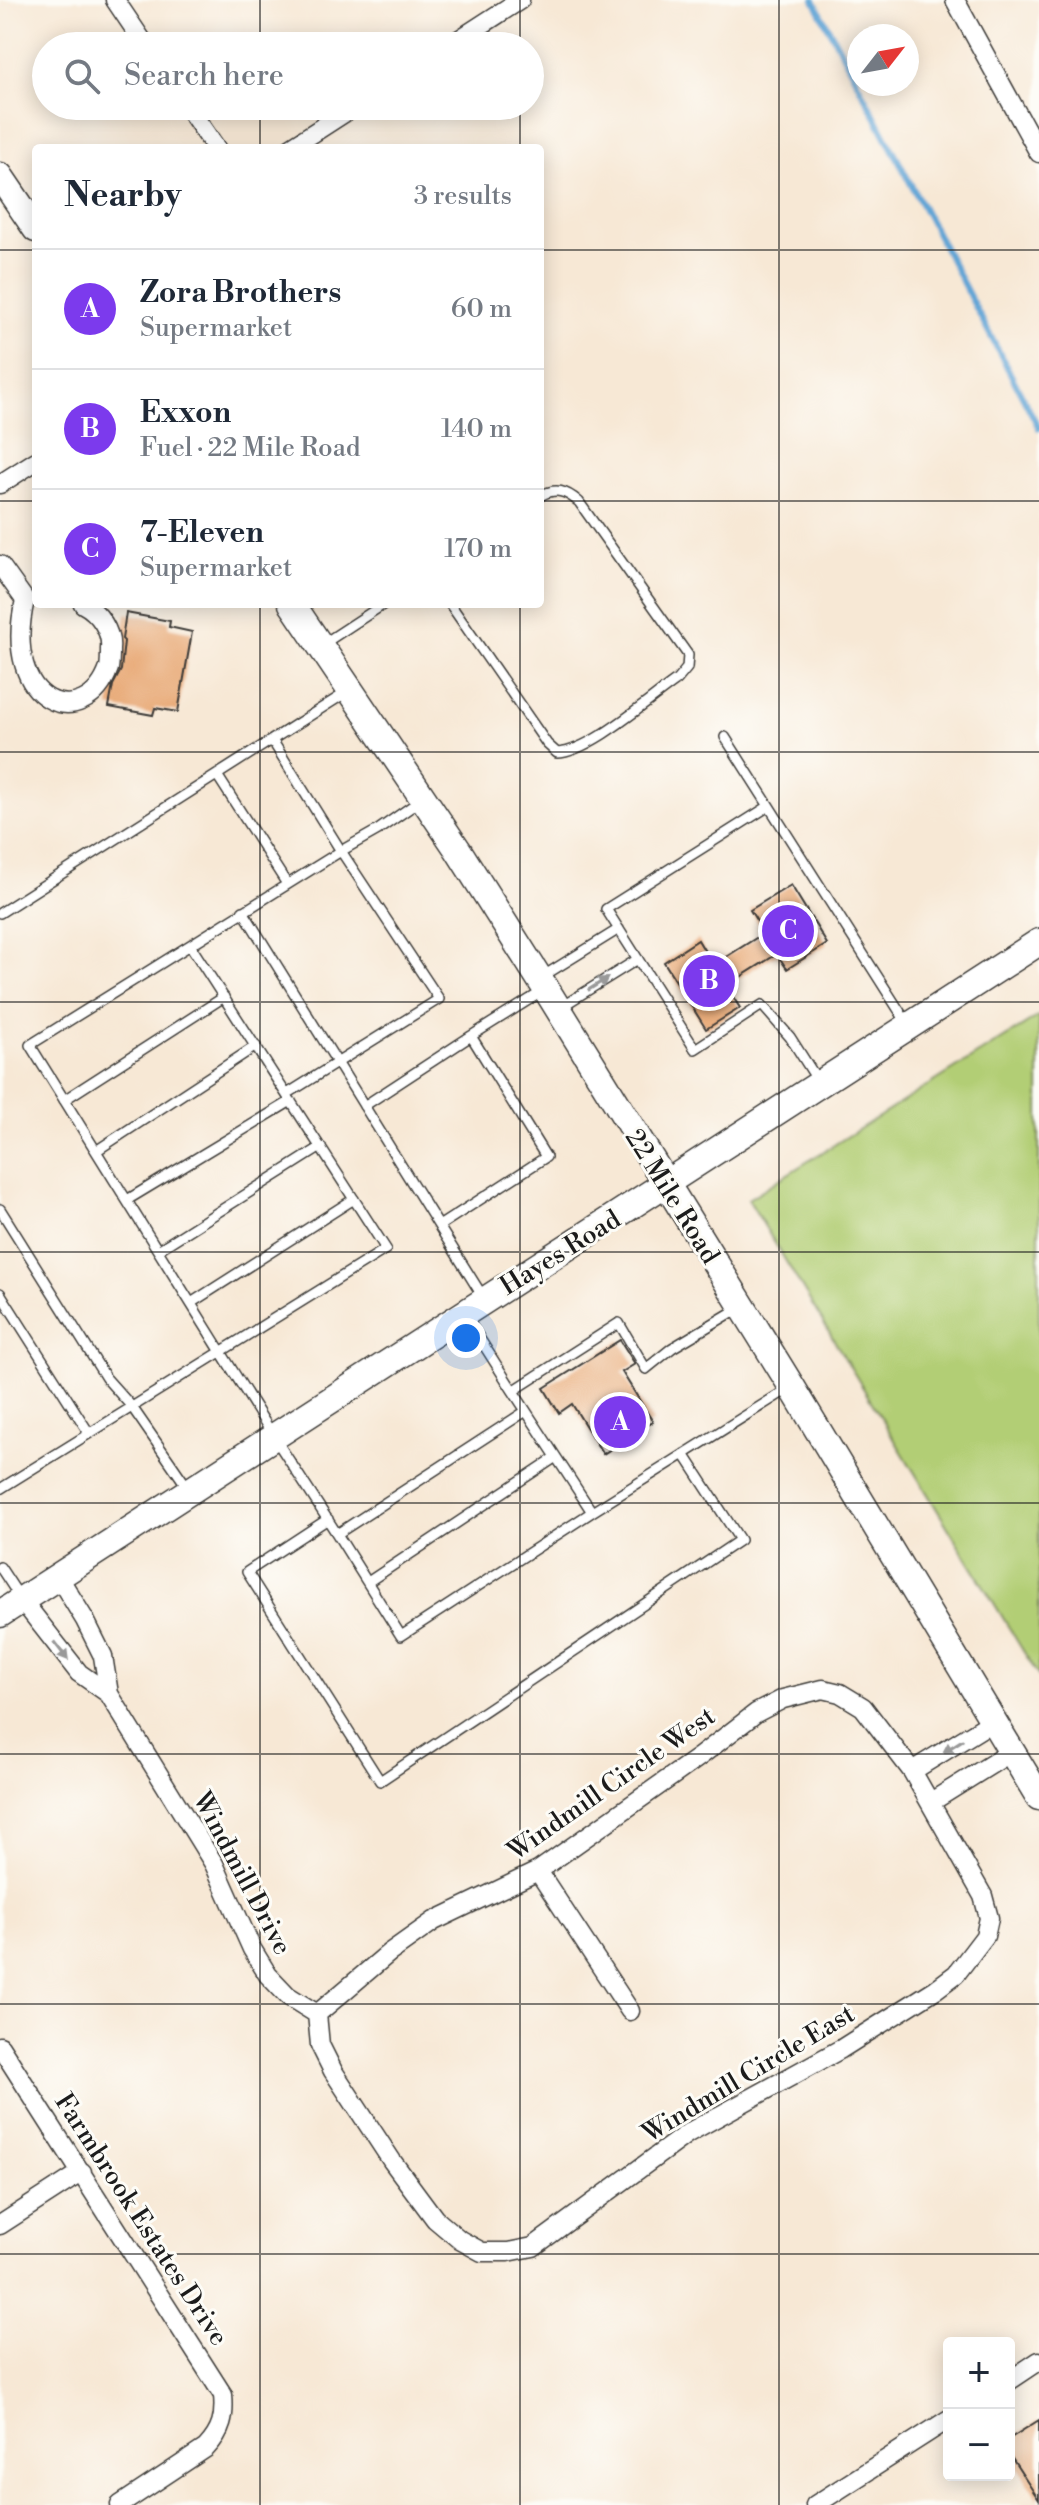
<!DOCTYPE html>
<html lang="en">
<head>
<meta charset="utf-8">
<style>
	body { margin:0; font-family:"Libre Bodoni",serif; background:#f6f6f7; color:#1f2937 }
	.controls { position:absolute; right:24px; bottom:24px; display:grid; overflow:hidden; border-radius:8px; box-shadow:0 4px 20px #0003 }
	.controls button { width:72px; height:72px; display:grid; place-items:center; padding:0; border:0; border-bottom:2px solid #e0e1e3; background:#fff; color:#1f2937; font:40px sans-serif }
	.compass { position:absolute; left:847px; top:24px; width:72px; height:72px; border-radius:50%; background:#fff; box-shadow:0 4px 20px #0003; rotate:59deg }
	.you { position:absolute; left:466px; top:1338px; width:28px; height:28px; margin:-20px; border:6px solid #fff; border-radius:50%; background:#1a73e8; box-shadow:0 0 0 12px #1a73e833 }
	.badge { display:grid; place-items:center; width:52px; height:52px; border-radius:50%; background:#7c3aed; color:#fff; font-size:26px; font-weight:700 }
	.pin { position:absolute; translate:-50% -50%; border:4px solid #fff; box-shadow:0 2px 8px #0006 }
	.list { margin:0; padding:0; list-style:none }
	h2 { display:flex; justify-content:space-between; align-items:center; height:104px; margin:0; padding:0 32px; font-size:34px }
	h2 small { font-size:26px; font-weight:400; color:#747a83 }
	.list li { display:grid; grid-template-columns:52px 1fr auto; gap:24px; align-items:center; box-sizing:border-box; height:120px; padding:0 32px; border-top:2px solid #e0e1e3 }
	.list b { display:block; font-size:30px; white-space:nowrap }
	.list p { margin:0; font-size:26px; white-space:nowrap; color:#747a83 }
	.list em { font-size:26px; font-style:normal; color:#747a83 }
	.icon { flex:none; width:44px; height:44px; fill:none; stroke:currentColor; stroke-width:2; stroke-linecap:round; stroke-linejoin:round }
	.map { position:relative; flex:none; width:1039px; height:2505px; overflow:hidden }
	.search { position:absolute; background:#fff; box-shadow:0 4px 20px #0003; left:32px; top:32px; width:512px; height:88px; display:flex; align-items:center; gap:20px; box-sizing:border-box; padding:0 28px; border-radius:44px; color:#747a83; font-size:30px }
	.panel { position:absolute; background:#fff; box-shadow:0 4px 20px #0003; left:32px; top:144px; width:512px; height:464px; border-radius:8px }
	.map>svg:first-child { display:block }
	.green { fill:#b2ce74; stroke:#677548; stroke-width:2 }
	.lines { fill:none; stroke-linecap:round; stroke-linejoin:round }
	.stream { stroke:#60a4d5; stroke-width:6 }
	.building { fill:#e7a570 }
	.lane-casing { stroke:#3d3b38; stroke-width:12 }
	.street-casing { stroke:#3d3b38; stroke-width:21 }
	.secondary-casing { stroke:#3d3b38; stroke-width:29 }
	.lane { stroke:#fff; stroke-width:9 }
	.street { stroke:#fff; stroke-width:18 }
	.secondary { stroke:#fff; stroke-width:26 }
	.oneway { fill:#999 }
	.grid { fill:none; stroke:#1c1c1c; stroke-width:2; stroke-opacity:0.55 }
	.labels { text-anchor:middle; stroke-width:6; stroke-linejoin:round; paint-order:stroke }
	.street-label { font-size:26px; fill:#1c1c1c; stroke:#fdfcf7 }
</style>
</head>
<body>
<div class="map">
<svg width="1039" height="2505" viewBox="0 0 1039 2505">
	<rect width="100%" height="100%" fill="#fdfcf7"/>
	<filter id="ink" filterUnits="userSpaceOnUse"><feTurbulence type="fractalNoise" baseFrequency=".0125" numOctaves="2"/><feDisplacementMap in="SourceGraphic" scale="16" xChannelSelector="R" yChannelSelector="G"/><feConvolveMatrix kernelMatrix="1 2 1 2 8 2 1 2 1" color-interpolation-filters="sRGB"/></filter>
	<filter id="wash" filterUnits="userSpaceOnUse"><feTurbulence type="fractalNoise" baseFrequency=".006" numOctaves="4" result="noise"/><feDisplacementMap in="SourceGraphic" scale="32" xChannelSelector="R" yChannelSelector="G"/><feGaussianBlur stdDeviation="1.8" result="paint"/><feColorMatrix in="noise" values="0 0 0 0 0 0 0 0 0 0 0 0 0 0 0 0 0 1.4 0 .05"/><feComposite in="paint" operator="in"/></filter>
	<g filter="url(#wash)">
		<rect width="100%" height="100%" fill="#f7e8d5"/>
		<path class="green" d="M1039 1016V1677L748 1199Z"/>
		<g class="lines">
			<path class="stream" d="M814 0 1039 428"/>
		</g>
		<g id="blocks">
			<path class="building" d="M126 613 170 621 169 627 192 632 178 712 155 708 153 715 109 707 113 685 121 670 124 641 122 639Z
				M791 885 827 944 787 969 777 954 726 986 740 1008 706 1029 664 962 698 940 713 965 764 933 750 910Z
				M620 1340 635 1364 622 1372 653 1422 603 1454 572 1404 559 1413 544 1388Z
				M1039 2420V2500L1009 2454V2439Z"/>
		</g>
	</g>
	<g filter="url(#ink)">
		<use href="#blocks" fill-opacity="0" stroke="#3d3b38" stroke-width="2"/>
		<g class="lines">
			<defs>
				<path id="lane" d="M450 604 547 744 557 753C590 752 648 700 677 680L687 668 688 655 579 502C566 491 556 487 540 496
					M323 644 384 604
					M725 737 907 1023
					M272 740 341 851 439 999 287 1094
					M217 775 287 884
					M421 800 378 830 341 851 30 1045 274 1437 337 1534 526 1411
					M769 806 606 909 695 1049 762 1005 790 1037 818 1081
					M243 911 483 1297
					M0 913 347 692
					M540 978 619 929
					M561 1007 638 959
					M64 1100 224 997
					M364 1106 471 1036
					M96 1151 256 1046
					M127 1200 291 1101
					M0 1209 106 1378 132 1407 188 1488
					M439 1226 546 1157 471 1036 543 991
					M158 1250 321 1147
					M0 1293 89 1433
					M191 1303 354 1199
					M466 1317 513 1391 619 1323 646 1369 672 1348 739 1308
					M513 1391 592 1512 791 1387
					M0 1489 386 1249 190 945
					M328 1519 247 1572 380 1781 740 1540 684 1454
					M337 1534 401 1636 592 1512
					M0 1567 21 1599
					M368 1582 556 1457"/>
				<path id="street" d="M115 0 146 46
					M955 0 1039 153
					M449 46 520 0
					M187 106 216 148
					M290 148 355 106
					M0 484 36 461
					M0 565 25 600
					M25 600C0 707 86 734 109 668 110 663 110 655 110 649 112 632 99 612 83 604
					M58 1576 85 1620 103 1656 109 1694 214 1864 252 1949 268 1975 288 1996 317 2014 320 2045 333 2071 392 2161 435 2219 460 2240 482 2252H508L533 2247 688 2133 841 2049 936 1989 956 1974 985 1936 989 1918 983 1896 912 1771 863 1707 840 1693 823 1689 783 1699 756 1713 699 1757 538 1871 434 1921 389 1953 317 2014
					M21 1599 79 1673 109 1694
					M912 1771 993 1721
					M931 1802 1011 1752
					M538 1871 630 2011
					M0 2046 223 2395C225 2417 222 2431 206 2448L120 2505
					M0 2225 82 2172
					M1009 2381 1039 2361
					M815 2505 949 2419"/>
				<path id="secondary" d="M0 176 36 229
					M292 604 458 850 546 989 792 1387 1039 1797
					M0 1614 1039 942"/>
			</defs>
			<use href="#lane" class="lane-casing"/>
			<use href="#street" class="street-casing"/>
			<use href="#secondary" class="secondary-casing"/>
			<use href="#lane" class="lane"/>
			<use href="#street" class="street"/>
			<use href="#secondary" class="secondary"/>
		</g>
		<defs><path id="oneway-solid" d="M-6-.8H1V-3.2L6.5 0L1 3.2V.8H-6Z" transform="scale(2)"/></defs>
		<g class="oneway">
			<use href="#oneway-solid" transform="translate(598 984) rotate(-32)"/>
			<use href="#oneway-solid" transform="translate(61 1651) rotate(52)"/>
			<use href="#oneway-solid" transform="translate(953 1746) rotate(148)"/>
		</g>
	</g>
	<path class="grid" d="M260 0V46M520 0V46M779 0V2505M260 106V148M520 106V148M0 250H36M540 250H1039M0 501H36M540 501H1039M260 604V2505M520 604V2505M0 752H1039M0 1002H1039M0 1252H1039M0 1503H1039M0 1754H1039M0 2004H1039M0 2254H1039"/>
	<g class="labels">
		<g class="street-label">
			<text transform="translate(673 1196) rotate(58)" y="9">22 Mile Road</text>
			<text transform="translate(560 1252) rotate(-32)" y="9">Hayes Road</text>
			<text transform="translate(611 1783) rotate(-35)" y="9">Windmill Circle West</text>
			<text transform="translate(243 1873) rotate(62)" y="9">Windmill Drive</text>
			<text transform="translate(748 2073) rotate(-31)" y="9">Windmill Circle East</text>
			<text transform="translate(142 2219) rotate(57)" y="9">Farmbrook Estates Drive</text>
		</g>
	</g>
</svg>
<div class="controls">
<button>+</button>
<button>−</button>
</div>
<svg class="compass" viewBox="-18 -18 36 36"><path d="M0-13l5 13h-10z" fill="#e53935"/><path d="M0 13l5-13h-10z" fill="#747a83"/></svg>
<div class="you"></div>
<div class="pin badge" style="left:620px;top:1422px">A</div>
<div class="pin badge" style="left:709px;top:981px">B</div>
<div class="pin badge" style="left:788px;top:931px">C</div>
<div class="search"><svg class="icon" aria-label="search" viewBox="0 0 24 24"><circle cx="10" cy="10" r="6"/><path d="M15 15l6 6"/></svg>Search here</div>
<section class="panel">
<h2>Nearby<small>3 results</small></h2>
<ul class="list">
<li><span class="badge">A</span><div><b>Zora Brothers</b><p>Supermarket</p></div><em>60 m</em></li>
<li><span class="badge">B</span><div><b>Exxon</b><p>Fuel · 22 Mile Road</p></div><em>140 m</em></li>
<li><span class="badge">C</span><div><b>7-Eleven</b><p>Supermarket</p></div><em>170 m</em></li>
</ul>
</section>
</div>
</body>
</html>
